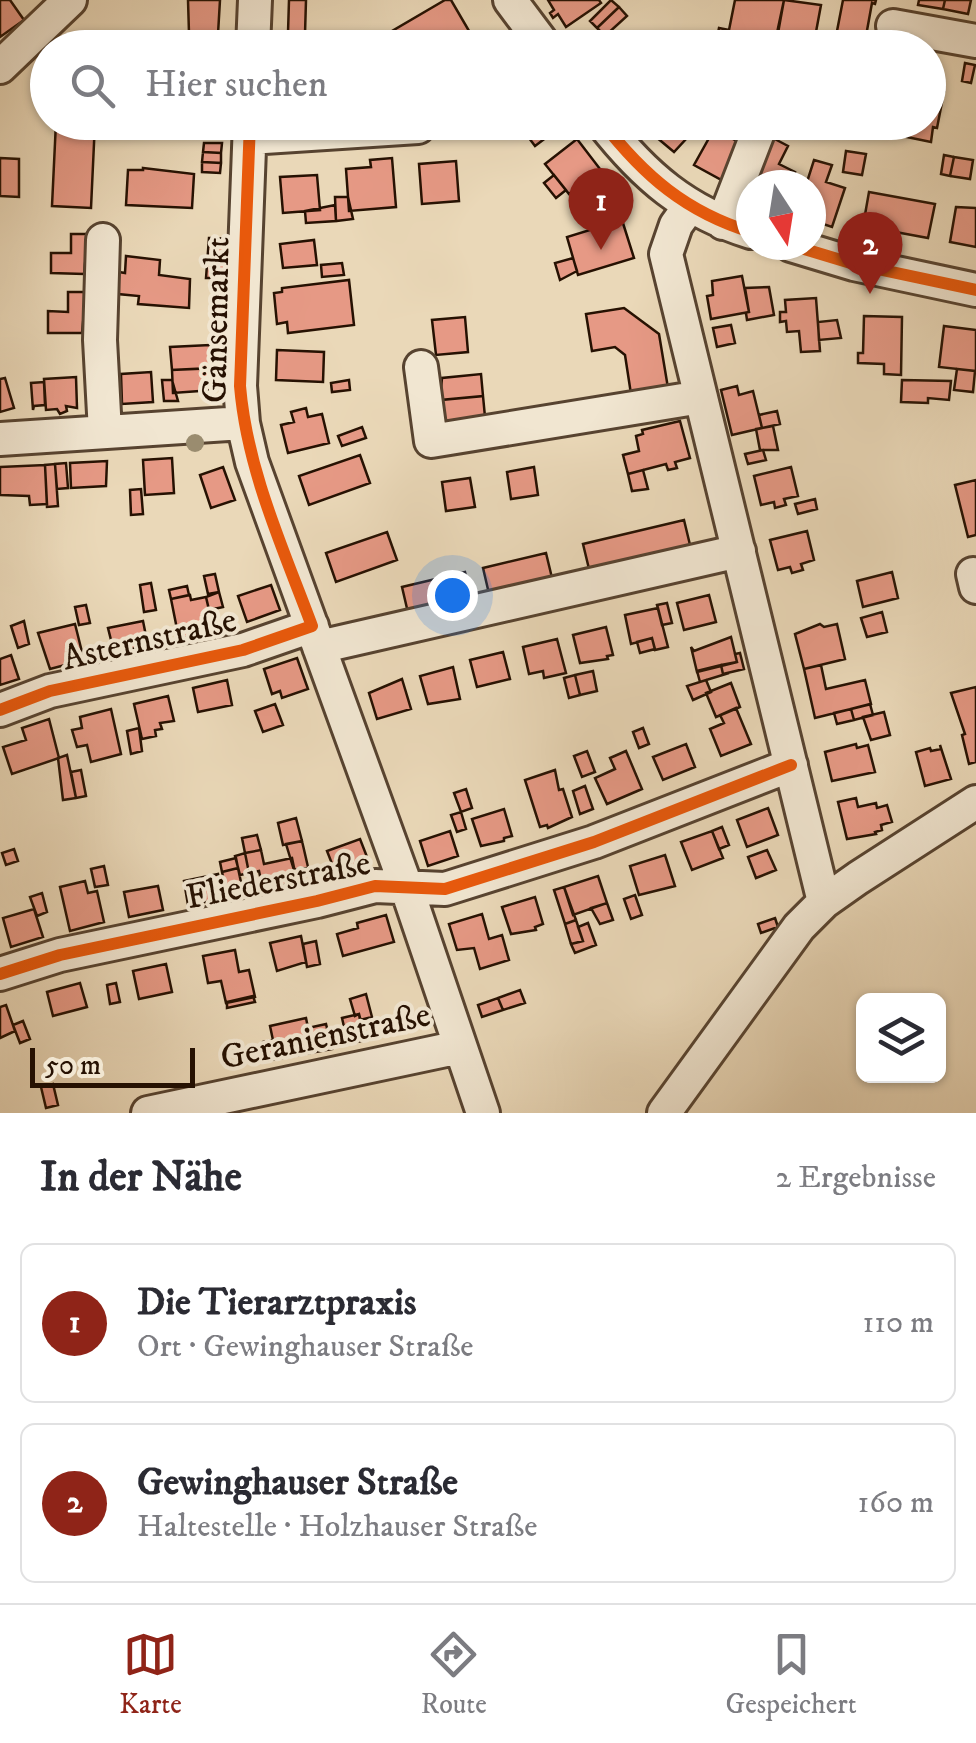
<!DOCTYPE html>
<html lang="de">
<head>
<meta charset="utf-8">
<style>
	body { margin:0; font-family:"IM FELL DW Pica",serif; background:#f2f2f3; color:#2b2b33 }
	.controls { position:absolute; right:30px; bottom:30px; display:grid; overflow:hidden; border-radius:15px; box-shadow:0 2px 8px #0004 }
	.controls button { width:90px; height:90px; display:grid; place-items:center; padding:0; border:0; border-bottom:2px solid #e1e1e2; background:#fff; color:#2b2b33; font:50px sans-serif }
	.compass { position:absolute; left:736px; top:170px; width:90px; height:90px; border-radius:50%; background:#fff; box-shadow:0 2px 8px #0004; rotate:168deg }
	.scale { position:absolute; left:30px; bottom:25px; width:165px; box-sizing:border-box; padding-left:10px; border:5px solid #261102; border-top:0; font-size:28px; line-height:35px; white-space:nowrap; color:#261102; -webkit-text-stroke:8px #f1e6d1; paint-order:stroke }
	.you { position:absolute; left:452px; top:595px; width:35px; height:35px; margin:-25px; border:8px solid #fff; border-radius:50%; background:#1a73e8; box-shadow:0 0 0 15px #1a73e833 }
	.badge { display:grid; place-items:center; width:65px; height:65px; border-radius:50%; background:#8f2418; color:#fff; font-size:32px; font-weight:700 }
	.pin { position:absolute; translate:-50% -82px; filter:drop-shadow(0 2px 5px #0008) }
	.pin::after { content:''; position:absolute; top:52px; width:35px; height:30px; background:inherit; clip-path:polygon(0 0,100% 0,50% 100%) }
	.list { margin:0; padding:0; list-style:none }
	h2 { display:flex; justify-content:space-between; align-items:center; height:130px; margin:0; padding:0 40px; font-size:42px }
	h2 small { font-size:32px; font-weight:400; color:#7c7c81 }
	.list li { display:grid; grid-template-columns:65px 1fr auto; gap:30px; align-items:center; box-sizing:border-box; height:160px; margin:0 20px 20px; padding:0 20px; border:2px solid #e1e1e2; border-radius:15px }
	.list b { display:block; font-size:38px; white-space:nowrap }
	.list p { margin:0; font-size:32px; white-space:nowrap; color:#7c7c81 }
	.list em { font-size:32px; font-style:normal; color:#7c7c81 }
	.icon { flex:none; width:55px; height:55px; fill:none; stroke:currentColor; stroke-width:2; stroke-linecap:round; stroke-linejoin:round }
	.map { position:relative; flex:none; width:976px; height:1113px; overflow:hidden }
	.search { position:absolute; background:#fff; box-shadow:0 2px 8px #0004; left:30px; right:30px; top:30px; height:110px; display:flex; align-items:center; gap:25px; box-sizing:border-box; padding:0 35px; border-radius:55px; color:#7c7c81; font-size:38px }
	.sheet { height:490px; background:#fff }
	nav { display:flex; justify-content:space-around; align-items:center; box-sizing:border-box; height:140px; border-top:2px solid #e1e1e2; background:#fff; font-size:28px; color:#7c7c81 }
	nav a { display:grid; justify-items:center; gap:5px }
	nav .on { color:#8f2418 }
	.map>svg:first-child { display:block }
	.building { fill:#e69985; stroke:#261102; stroke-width:2.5 }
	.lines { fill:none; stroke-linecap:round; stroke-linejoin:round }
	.minor-casing { stroke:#574330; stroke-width:38 }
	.minor { stroke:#f1e6d1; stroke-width:32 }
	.cycleway-casing { stroke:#f1e6d1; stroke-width:19 }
	.cycleway { stroke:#e8590c; stroke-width:12 }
	.tree { fill:#9a8c6f }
	.labels { text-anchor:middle; stroke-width:8; stroke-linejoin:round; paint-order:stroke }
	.street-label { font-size:35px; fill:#261102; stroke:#f1e6d1 }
</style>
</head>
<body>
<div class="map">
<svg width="976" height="1113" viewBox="0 0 976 1113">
	<rect width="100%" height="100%" fill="#ead8b8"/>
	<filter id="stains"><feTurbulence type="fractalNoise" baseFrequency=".002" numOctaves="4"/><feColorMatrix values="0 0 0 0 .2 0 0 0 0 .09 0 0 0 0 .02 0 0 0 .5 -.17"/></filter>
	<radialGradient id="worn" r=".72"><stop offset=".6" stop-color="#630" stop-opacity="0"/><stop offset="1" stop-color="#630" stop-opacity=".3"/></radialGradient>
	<path class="building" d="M0 0H10L24 20 0 37Z
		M188 0H220L218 34 189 33Z
		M289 0H306L305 34 288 33Z
		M445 0H451L479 48H395L387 34Z
		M548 0H599L601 3 566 27 558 14 553 18 550 13 554 10Z
		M611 0 619 7 597 28 590 21Z
		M735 0H784L776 44 728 35Z
		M784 0 821 5 813 48 774 47Z
		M843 0H876L875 4 872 3 866 36 837 31Z
		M919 0H945L943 9 918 5Z
		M945 0H971L968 14 943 9Z
		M619 7 627 16 605 36 597 28Z
		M719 28 729 30 728 35 743 38 741 48H715Z
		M609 33 620 48H590L605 36Z
		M965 63 975 65 971 83 962 81Z
		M928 74 943 77 940 91 944 92 937 128 933 127 931 142 897 135 899 122H928Z
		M56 122H95L91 208 52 206Z
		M517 122H562L564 124 535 146Z
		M657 122H694L698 126 674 152 649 131Z
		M718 122H742L733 139 748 147 727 183 694 165Z
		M771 137 788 146 779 164 795 172 789 185H751V196L744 193Z
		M577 139 600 169 569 194 545 164Z
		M204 143H222L221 153 203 152Z
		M846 151 866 154 862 175 843 172Z
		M203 152 221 153V163L202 162Z
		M944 155 954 157 950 176 941 174Z
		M954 157 973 160 970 179 950 176Z
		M0 158 19 159V197L0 196Z
		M392 158 396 207 349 211 346 169 371 167 370 160Z
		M814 160 832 165 826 182 845 188 832 227 811 220V185H806Z
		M456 161 459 201 422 204 419 164Z
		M202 162 221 163 220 173 202 172Z
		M143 168 194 174 192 208 126 205 128 170H143Z
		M317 175 320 210 283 213 280 177Z
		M554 175 566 190 556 198 544 183Z
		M596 183 607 197 586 200 582 194Z
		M869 192 935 204 928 238 863 226Z
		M335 197H348L353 219 336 221Z
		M335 205 336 221 306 223 305 211Z
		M956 207 976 208V247L950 242Z
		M622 220 634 258 578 275 567 237Z
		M71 234H88L84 274 51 273V253H71Z
		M209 238H214L212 278H206Z
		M214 238 232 239 230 278H212Z
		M314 240 317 265 283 268 280 244Z
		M126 256 160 260 159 275 190 279 189 308 138 304 139 296 118 294 119 272 125 273Z
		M573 258 577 271 560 280 555 263Z
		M342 263 344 275 322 277 321 265Z
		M742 276 749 312 711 319 707 296 713 295 712 281Z
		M349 280 354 325 288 333 287 322 277 324 274 293 282 292V288Z
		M769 287 774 315 747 320 746 313 749 312 745 288Z
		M68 292H86L82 333H48V311L68 312Z
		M816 298 820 351 801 352 799 331 787 332 786 321 780 322V312H786L785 300Z
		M624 308 659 334 668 388 631 394 625 355 615 347 592 351 586 314Z
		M864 316 902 317 901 375 884 374V364L858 363V353H863Z
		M465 317 468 352 436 355 432 320Z
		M837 320 841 338 819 340 818 322Z
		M731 325 735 343 717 347 713 328Z
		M944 326 976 330V371L939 367Z
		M210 345 217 368 172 370 170 347Z
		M277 350 324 352 323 382 276 380Z
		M211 368 213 390 173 393 172 370Z
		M957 369 975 371 973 392 954 390Z
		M151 372 153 402 122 404 121 374Z
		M481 374 483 396 440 400 442 378Z
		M76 377 77 408 66 406 67 411 60 414 57 409 46 410 44 379Z
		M5 378 14 408 0 412V379Z
		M162 380H172L178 401H164Z
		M349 380 350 390 332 392 331 383Z
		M902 380 951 381 949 400 928 398V403L901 402Z
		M44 382 45 405 34 406 33 410 31 383Z
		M737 386 739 395 753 391 762 428 732 435 721 390Z
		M483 396 485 417 445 421 440 400Z
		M306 408 308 417 322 414 329 443 288 453 281 425 294 422 291 412Z
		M777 411 780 424 762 428 759 415Z
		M680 421 690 458 675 462 677 468 668 470 666 464 628 474 623 455 639 451 636 436 643 434 642 430Z
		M773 426 778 450H760L756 429Z
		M362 427 366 438 342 446 338 436Z
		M763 450 766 460 748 464 745 454Z
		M360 455 370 483 309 505 299 476Z
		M172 458 174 493 145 495 143 460Z
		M107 461 106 486 71 488 70 463Z
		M66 463 68 488 57 489 55 464Z
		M55 464 58 506 47 507 45 465Z
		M45 465 47 504 30 505 29 496 0 495V467Z
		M223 467 235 500 211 508 200 475Z
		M534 467 538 495 511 499 507 472Z
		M791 467 798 496 784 499 786 505 775 508 774 502 761 505 754 476Z
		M643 470 648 489 632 491 628 474Z
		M470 478 475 507 446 511 442 482Z
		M976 480V535L968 537 955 485Z
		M141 489 143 514 131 515 130 490Z
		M815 499 817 509 798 514 795 504Z
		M684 520 691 549 590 573 583 544Z
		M807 531 814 560 801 564 803 570 792 573 790 567 778 570 770 540Z
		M387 532 397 560 336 582 326 553Z
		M546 553 553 582 490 598 483 568Z
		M465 572 472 602 409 617 402 587Z
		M892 572 898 598 863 607 857 581Z
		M215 574 219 592 208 594 204 576Z
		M151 583 156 610 144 612 140 585Z
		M271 585 280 610 247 622 238 596Z
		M187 586 189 595 171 599 169 590Z
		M219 592 223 607 209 610 206 597Z
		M190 595 191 600 206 597 214 631 179 639 171 599Z
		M709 595 716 622 684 630 677 603Z
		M667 603 672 623 662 625 657 605Z
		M86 605 90 623 79 625 75 607Z
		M658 608 668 647 655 650 652 638 631 644 625 615Z
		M882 612 887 632 867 637 861 618Z
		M24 621 29 644 18 648 11 626Z
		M143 621 148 646 114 652 108 628Z
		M75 624 84 660 50 669 38 633Z
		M820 624 824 627 837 624 845 659 804 669 795 634Z
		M606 627 613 655 607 656 608 659 580 663 573 635Z
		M731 637 737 662 697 672 691 647 694 651Z
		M652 638 655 649 640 653 637 642Z
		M557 639 566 673 544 678 543 671 529 674 523 647Z
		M503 652 510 679 477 687 470 660Z
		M740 653 744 669 723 674 721 665 737 662 735 654Z
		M11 655 19 679 0 685V659Z
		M297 658 308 689 282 698 280 691 272 694 264 669Z
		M721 665 723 674 729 673 700 682 697 671Z
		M821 665 826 689 865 680 871 704 815 718 804 669Z
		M453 667 460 699 428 704 420 676Z
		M593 671 597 691 580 695 575 675Z
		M575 675 580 695 569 698 564 678Z
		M402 679 411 709 377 719 369 693Z
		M227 680 232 705 198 712 193 688Z
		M706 680 711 692 693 700 687 686Z
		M731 683 740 707 716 717 706 693Z
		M976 687V762L969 764 962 735 965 734 951 693Z
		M168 696 174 721 160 723 162 729 155 730 156 736 142 739 134 704Z
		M275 704 283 725 263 732 255 711Z
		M870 704 873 715 854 720 851 709Z
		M736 708 751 744 721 756 710 729 724 723 720 715Z
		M111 709 121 754 91 762 87 745 77 747 72 730 82 728 80 717Z
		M851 709 854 720 837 724 834 713Z
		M884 712 890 735 871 740 863 717Z
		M49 719 59 758 12 774 3 747 26 740 22 728Z
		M139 728 142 751 131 754 127 731Z
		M643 728 649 744 639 748 633 732Z
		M686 744 695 767 663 780 653 757Z
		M856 744 857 748 868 745 875 772 832 781 825 752Z
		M940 745 951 779 925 786 916 752 930 748 931 751 941 749Z
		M587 751 595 772 582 777 574 756Z
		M626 751 642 789 607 804 595 778 615 769 610 758Z
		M67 755 76 798 63 800 58 758Z
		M81 770 86 796 76 798 71 772Z
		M555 770 559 790 563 789 572 817 548 828 547 825 540 827 525 780Z
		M585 786 593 809 580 814 573 791Z
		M466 789 472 808 461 812 454 793Z
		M856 798 858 807 876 803 877 808 887 805 892 822 881 825 882 830 875 832 876 834 847 839 838 802Z
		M768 808 778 835 747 847 737 820Z
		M504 809 512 836 504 838V841L481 846 472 819Z
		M461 812 466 829 457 832 451 815Z
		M296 818 302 841 283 845 278 823Z
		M722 827 729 845 719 849 712 831Z
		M450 831 458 856 428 866 420 841Z
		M712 831 723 858 692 870 681 842Z
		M257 835 261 850 245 853 242 838Z
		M360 839 369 862 336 874 327 851Z
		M302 841 308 867 294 870 286 844Z
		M14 849 18 861 6 865 2 853Z
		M261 850 264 864 292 858 297 882 263 890 259 871 249 873 245 853Z
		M767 850 776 870 756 878 748 857Z
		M245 853 249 873 240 875 235 856Z
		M665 855 675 886 639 895 630 866Z
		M236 858 238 868 222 872 220 862Z
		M104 866 108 885 95 887 91 869Z
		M238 868 242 887 226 890 222 872Z
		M218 874 223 899 188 905 184 881Z
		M598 876 607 903 573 915 564 887Z
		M85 881 88 893 97 891 104 922 70 931 60 887Z
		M158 886 163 910 129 917 124 892Z
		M564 887 576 920 565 924 554 890Z
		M42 893 47 912 37 916 30 897Z
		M635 895 642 915 631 919 624 899Z
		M535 897 543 924 535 927 536 930 511 934 502 907Z
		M607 903 613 920 600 924 591 908Z
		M34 909 43 937 11 947 3 918Z
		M482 914 489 939 502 935 509 960 480 969 474 948 457 950 449 924Z
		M386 915 394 942 343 956 337 934 358 928 357 923Z
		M775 918 778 927 761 933 758 924Z
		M576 920 583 941 571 944 565 924Z
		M588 923 596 945 575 953 571 944 583 941 578 927Z
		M301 936 306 962 277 971 270 943Z
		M316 941 320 964 307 967 303 944Z
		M235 950 239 972 249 970 255 997 226 1003 221 981 208 983 203 956Z
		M166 964 172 992 139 999 133 971Z
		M80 983 87 1007 53 1016 47 992Z
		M116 983 120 1002 110 1004 107 985Z
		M520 990 525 1003 503 1010 498 998Z
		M366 994 372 1017 360 1020 359 1014 355 1016 350 999Z
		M253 996 255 1002 227 1008V1002Z
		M498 998 503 1010 482 1017 478 1005Z
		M6 1005 15 1031 0 1038V1007Z
		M359 1014 366 1040 348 1044 342 1018Z
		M306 1018 308 1028 326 1024 332 1049 277 1059 270 1026Z
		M23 1021 30 1039 20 1043 13 1025Z
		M273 1040 277 1059 267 1061 263 1042Z
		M53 1084 58 1105 46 1108 41 1087Z"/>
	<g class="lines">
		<defs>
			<path id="minor" d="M510 0 546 48
				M893 26 976 41
				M253 48 255 0
				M0 67 70 0
				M250 122 240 386 243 423 252 462 407 889 483 1113
				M602 122C644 176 686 212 751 232
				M250 138 418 127
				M689 207 676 225 666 254 824 902
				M723 223 762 122
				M103 240 100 340 105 432
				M791 245 854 264 976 290
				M421 367 431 441 701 397
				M0 439 243 423
				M973 574 976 587
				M319 647 739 551
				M0 710 50 691 243 650 312 626
				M0 974 60 955 317 901 375 886 445 889 594 842 791 765
				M148 1113 460 1047
				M664 1113 799 927 824 902 858 878 976 802"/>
		</defs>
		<use href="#minor" class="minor-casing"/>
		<use href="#minor" class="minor"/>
		<defs>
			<path id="cycleway" d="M602 122C644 176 686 212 751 232
				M791 245 854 264 976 290
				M0 710 50 691 243 650 312 626C283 548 247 470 240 386L250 122
				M0 974 60 955 317 901 375 886 445 889 594 842 791 765"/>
		</defs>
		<use href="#cycleway" class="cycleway-casing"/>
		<use href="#cycleway" class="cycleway"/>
	</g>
	<circle class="tree" cx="195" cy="443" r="9"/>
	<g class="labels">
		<g class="street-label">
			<text transform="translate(215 320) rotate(-89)" y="12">Gänsemarkt</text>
			<text transform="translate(149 638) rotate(-13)" y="12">Asternstraße</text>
			<text transform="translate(278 879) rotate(-11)" y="12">Fliederstraße</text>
			<text transform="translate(325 1035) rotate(-12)" y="12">Geranienstraße</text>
		</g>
	</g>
	<rect width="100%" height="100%" filter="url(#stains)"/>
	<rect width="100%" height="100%" fill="url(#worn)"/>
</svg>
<div class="controls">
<button><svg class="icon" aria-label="layers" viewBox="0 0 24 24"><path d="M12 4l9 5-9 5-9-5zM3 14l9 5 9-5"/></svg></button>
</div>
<svg class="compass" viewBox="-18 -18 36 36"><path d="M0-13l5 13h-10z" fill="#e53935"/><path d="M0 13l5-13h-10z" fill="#7c7c81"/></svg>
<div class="scale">50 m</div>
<div class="you"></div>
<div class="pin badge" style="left:601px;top:250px">1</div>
<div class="pin badge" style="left:870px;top:294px">2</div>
<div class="search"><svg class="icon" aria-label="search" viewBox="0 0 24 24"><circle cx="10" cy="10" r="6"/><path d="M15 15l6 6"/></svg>Hier suchen</div>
</div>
<section class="sheet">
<h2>In der Nähe<small>2 Ergebnisse</small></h2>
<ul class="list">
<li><span class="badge">1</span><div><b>Die Tierarztpraxis</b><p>Ort · Gewinghauser Straße</p></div><em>110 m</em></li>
<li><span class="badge">2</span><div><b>Gewinghauser Straße</b><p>Haltestelle · Holzhauser Straße</p></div><em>160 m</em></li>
</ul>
</section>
<nav>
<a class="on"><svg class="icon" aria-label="map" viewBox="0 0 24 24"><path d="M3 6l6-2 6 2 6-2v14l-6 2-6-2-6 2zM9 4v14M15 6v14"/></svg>Karte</a>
<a><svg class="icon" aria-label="directions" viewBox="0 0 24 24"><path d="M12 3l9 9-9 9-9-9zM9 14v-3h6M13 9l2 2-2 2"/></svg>Route</a>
<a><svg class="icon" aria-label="saved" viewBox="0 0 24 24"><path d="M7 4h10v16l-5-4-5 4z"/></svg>Gespeichert</a>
</nav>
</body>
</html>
